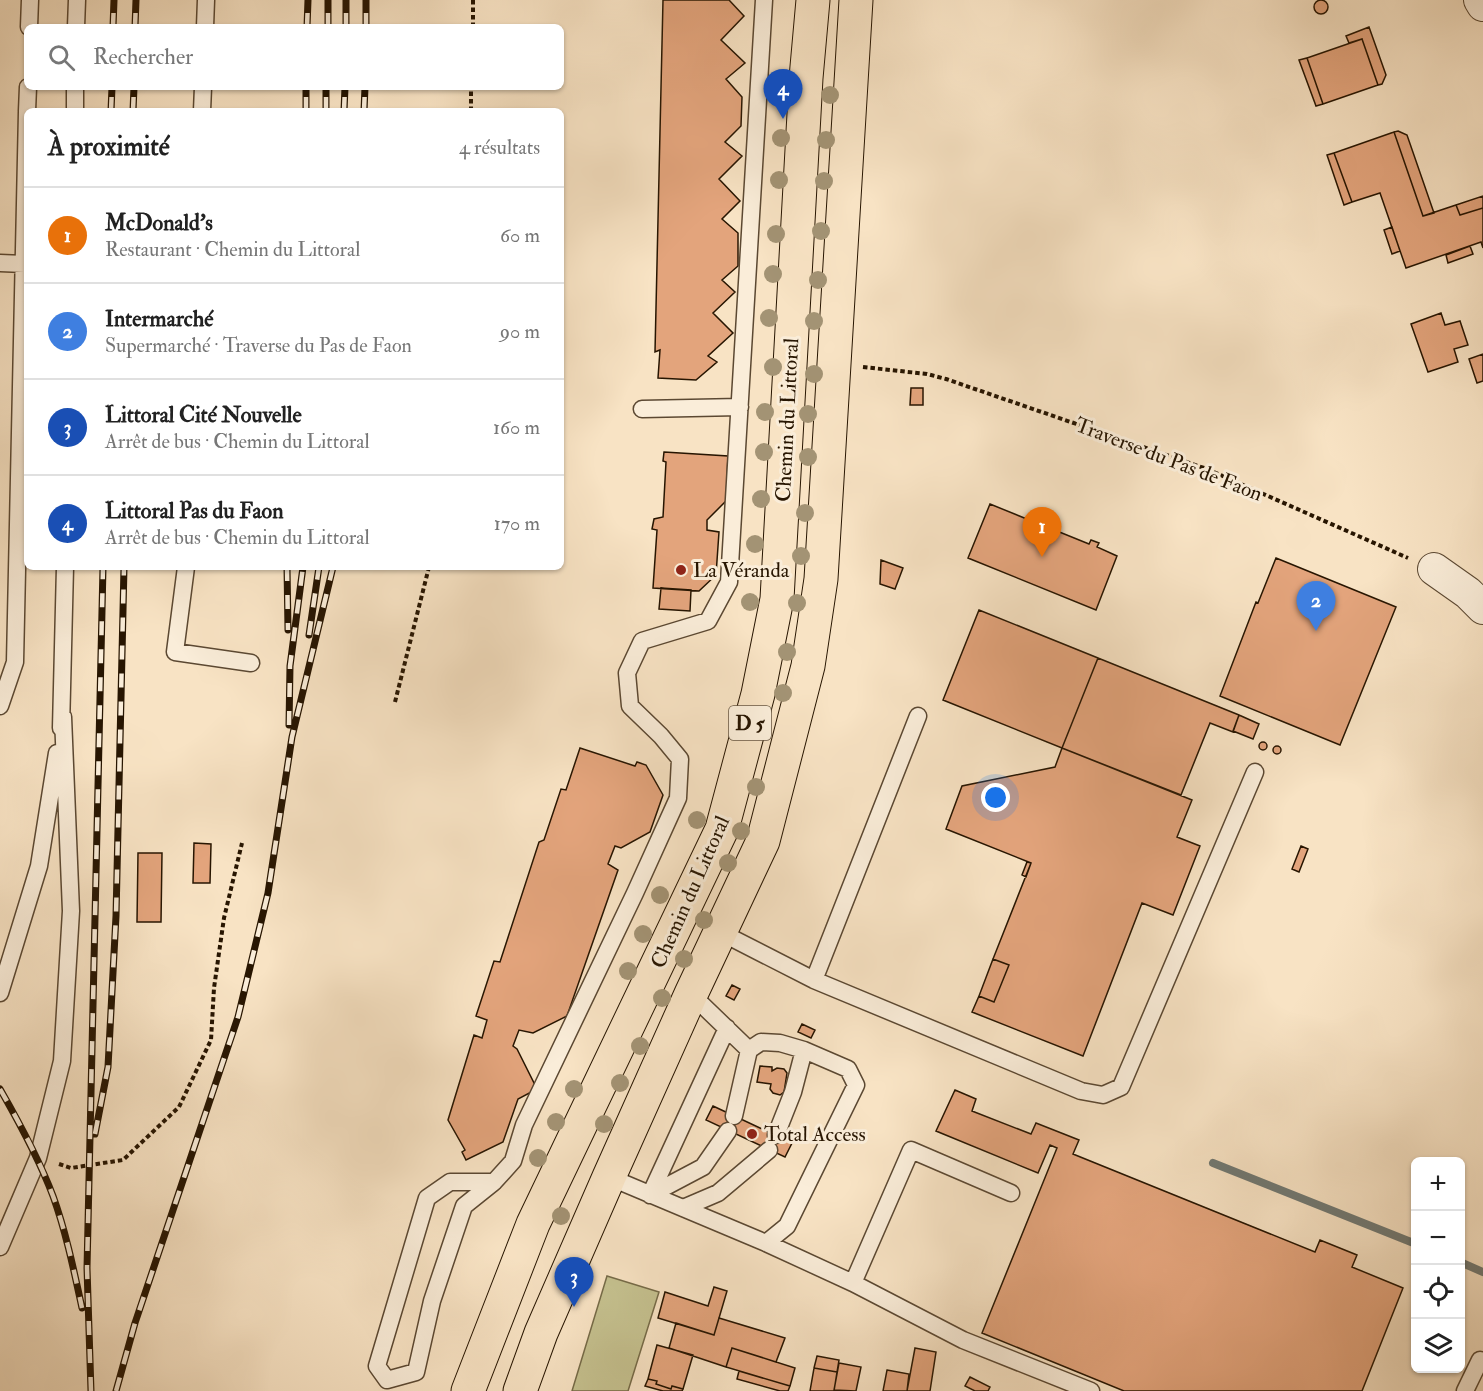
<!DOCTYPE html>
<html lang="fr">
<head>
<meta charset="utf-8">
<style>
	body { margin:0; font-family:"IM FELL Double Pica",serif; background:#f2f2f2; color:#222 }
	.controls { position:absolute; right:18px; bottom:18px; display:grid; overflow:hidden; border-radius:9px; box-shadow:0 2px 4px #0004 }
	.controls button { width:54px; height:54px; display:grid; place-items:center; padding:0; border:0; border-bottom:2px solid #e0e0e0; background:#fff; color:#222; font:30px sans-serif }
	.you { position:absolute; left:996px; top:798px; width:21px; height:21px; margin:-15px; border:4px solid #fff; border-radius:50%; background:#1a73e8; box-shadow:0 0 0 9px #1a73e833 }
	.badge { display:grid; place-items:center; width:39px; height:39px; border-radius:50%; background:#db2777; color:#fff; font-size:20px; font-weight:700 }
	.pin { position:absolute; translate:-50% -50px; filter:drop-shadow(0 2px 3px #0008) }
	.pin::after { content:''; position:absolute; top:32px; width:21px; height:18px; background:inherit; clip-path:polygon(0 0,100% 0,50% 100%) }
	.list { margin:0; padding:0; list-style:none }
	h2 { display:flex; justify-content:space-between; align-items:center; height:78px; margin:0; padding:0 24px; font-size:26px }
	h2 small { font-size:20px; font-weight:400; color:#767676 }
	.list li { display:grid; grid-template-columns:39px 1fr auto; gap:18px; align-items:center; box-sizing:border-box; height:96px; padding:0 24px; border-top:2px solid #e0e0e0 }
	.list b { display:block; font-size:22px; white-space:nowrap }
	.list p { margin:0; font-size:20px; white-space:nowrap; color:#767676 }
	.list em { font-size:20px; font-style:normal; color:#767676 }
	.icon { flex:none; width:33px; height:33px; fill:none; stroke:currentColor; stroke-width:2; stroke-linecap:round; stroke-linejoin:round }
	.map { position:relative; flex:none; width:1483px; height:1391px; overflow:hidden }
	.search { position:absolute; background:#fff; box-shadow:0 2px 4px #0004; left:24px; top:24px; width:540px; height:66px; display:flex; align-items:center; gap:15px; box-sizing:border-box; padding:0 21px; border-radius:9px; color:#767676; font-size:22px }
	.panel { position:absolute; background:#fff; box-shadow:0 2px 4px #0004; left:24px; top:108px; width:540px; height:462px; border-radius:9px }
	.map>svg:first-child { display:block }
	.green { fill:#c5c18f; stroke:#766b48; stroke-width:1.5 }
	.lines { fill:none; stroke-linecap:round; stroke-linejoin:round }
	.stream { stroke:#717973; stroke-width:8 }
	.building { fill:#e3a47c; stroke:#271501; stroke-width:1.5 }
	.service-casing { stroke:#5b4832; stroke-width:19 }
	.minor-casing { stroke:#5b4832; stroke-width:34 }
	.primary-casing { stroke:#271501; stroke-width:35 }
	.path { stroke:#271501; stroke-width:4; stroke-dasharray:4.5 3; stroke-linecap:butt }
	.service { stroke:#faedd9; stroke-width:16 }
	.minor { stroke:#faedd9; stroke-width:32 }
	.primary { stroke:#f8e3c4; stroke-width:33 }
	.rail-casing { stroke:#271501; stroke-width:7 }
	.rail { stroke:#faedd9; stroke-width:4.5; stroke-dasharray:14; stroke-linecap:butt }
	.tree { fill:#a39374 }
	.poi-dot { fill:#8f2418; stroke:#faedd9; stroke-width:2 }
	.labels { text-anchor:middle; stroke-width:6; stroke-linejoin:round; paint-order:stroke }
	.shield { fill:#faedd9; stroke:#665642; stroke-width:1.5 }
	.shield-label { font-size:20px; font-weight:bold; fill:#271501 }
	.street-label { font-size:21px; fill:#271501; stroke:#faedd9 }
	.poi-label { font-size:21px; fill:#271501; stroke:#faedd9; text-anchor:start }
</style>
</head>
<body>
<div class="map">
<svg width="1483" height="1391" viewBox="0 0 1483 1391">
	<rect width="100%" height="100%" fill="#f8e3c4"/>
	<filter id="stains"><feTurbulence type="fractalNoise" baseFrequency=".00333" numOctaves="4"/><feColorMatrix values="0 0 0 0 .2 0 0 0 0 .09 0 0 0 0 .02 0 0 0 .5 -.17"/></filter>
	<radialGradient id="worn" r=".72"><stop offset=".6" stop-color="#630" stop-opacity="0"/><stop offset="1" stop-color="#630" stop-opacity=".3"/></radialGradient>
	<path class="green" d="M607 1276 659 1292 628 1391H572Z"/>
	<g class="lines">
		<path class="stream" d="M1213 1163 1416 1244
			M1460 1262 1483 1272"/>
	</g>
	<path class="building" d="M1314 7a7 7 0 1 1 14 0a7 7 0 1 1-14 0Z
		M663 0H729L744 16 721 40 745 63 726 79 742 97 741 126 725 142 742 156 719 179 740 201 722 219 738 233V266L722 280 735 292 713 313 733 333 708 356 717 362 696 380 658 378 660 350 655 352Z
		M1369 27 1386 75 1382 84 1378 85 1362 39 1349 43 1346 36Z
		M1362 39 1378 85 1323 104 1307 58Z
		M1307 58 1323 104 1316 106 1299 60Z
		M1398 131 1407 135 1434 213 1423 216 1394 132Z
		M1394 132 1423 216 1456 205 1460 215 1483 208V248L1481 242 1406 268 1380 193 1352 202 1334 153Z
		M1334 153 1352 202 1344 205 1327 155Z
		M1483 196V208L1460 215 1456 205Z
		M1392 227 1400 251 1392 254 1384 230Z
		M1470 246 1473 254 1448 263 1446 255Z
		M1441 313 1445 325 1460 321 1468 345 1454 349 1458 362 1428 372 1411 324Z
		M1483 354V381L1477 383 1469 359Z
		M911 388H923V405H910Z
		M664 452 728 456 726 501 707 520V530L719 532 716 575 699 591 653 588 657 530 652 529 654 519 663 517 666 462 663 461Z
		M990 504 1044 526 1046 522 1053 525 1052 529 1089 544 1091 540 1099 543 1097 547 1117 556 1096 610 968 558Z
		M1276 558 1396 607 1340 745 1220 696 1256 602 1258 603Z
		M881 560 903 568 895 589 880 584Z
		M661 588 691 590 690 611 659 609Z
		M979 610 1098 658 1062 748 943 700Z
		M1098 658 1239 715 1233 732 1210 723 1181 795 1062 748Z
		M1239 715 1259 724 1253 739 1233 731Z
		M1259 746a4 4 0 1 1 8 0a4 4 0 1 1-8 0Z
		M1273 750a4 4 0 1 1 8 0a4 4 0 1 1-8 0Z
		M580 748 635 766 637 762 646 765 663 795 650 832 621 848 615 846 608 864 618 870 567 1016 533 1033 519 1030 513 1046 517 1049 537 1089 518 1099 503 1142 466 1160 462 1152 465 1150 448 1120 474 1035 482 1038 487 1020 476 1016 494 961 500 962 539 842 544 840 561 789 566 790Z
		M1062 748 1192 800 1177 837 1200 846 1173 915 1142 903 1083 1056 972 1012 979 996 994 1002 1009 965 993 959 1031 863 946 829 962 786 1055 767Z
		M194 843 211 844 210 883H193Z
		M1301 846 1308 849 1299 872 1292 869Z
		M138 853H162L161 922H137Z
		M1027 862 1031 863 1026 877 1022 875Z
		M993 959 1009 965 994 1002 979 996Z
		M732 985 740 989 734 1000 726 996Z
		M802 1024 815 1030 811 1038 798 1032Z
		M760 1066 772 1067V1071L777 1068 784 1069 787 1073 784 1092 780 1095 773 1093 770 1089 771 1084 757 1082Z
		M955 1090 976 1099 972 1111 1031 1134 1036 1123 1079 1140 1073 1154 1315 1252 1320 1240 1357 1255 1352 1267 1403 1288 1362 1391H1124L982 1333 1057 1148 1050 1145 1038 1173 936 1131Z
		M713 1106 792 1143 785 1157 706 1120Z
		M714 1287 727 1291 714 1335 658 1318 665 1292 708 1306Z
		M719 1318 785 1338 776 1362 732 1348 726 1367 669 1348 676 1323 714 1335Z
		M657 1345 693 1355 683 1389 672 1386 671 1389 656 1384 657 1381 648 1379Z
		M732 1348 795 1368 790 1386 726 1367Z
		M915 1348 936 1352 930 1391H907Z
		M817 1356 839 1360 837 1372 814 1368Z
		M839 1363 861 1367 856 1391 834 1390Z
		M814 1368 837 1372 834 1391H810Z
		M887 1370 909 1374 907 1391H883Z
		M739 1371 790 1386 788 1391H780L737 1379Z
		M970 1377 990 1387 988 1391H975L965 1386Z
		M648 1379 657 1381 656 1384 671 1389 672 1386 683 1389 682 1391H663L645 1386Z"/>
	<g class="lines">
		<defs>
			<path id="service" d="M29 27 30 0
				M76 27 77 0
				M205 27 206 0
				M27 111 28 87
				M75 111V87
				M202 111 203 87
				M0 263 24 264
				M642 409 740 407
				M186 567 175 652 251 663
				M0 706 15 662 27 112
				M61 728 65 567
				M720 932 814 980 918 716
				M814 980 1081 1091 1103 1095 1121 1087 1255 772
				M0 993 39 866 57 753
				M691 994 749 1050 734 1116
				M749 1050 761 1042 780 1043 804 1050
				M609 1177 766 1243 853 1283 911 1150 1011 1193
				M494 1182H450L427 1198 377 1366 387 1380 416 1372 432 1301 464 1206 494 1182 513 1161 524 1125 635 893 678 798 680 759 661 736 630 706 627 673 642 641 708 621 729 582 764 0
				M650 1195 727 1028
				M650 1195 703 1167 728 1131
				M683 1208 718 1193 769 1150
				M766 1243 787 1226 856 1085 848 1069 804 1050 793 1092 776 1135
				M0 1247 38 1158 62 1061 71 911 63 717
				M853 1283 963 1340 1091 1391
				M1465 1391 1480 1360"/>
			<path id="minor" d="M1480 0 1483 5
				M1434 569 1468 593 1483 608"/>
			<path id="primary" d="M468 1391 533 1224 722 829 758 694 777 599 806 78 813 0
				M520 1391 541 1333 609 1177 691 994 763 841 808 666 821 579 856 0"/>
		</defs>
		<use href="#service" class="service-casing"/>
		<use href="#minor" class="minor-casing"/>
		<use href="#primary" class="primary-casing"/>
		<path class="path" d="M473 27V0
			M471 111V87
			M863 367 927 374 946 379 1207 469 1408 558
			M395 702 429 567
			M59 1164 71 1168 123 1160 179 1107 211 1040 214 988 224 918 242 843"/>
		<use href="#service" class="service"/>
		<use href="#minor" class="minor"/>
		<use href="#primary" class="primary"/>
		<defs>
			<path id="rail" d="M113 27 114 0
				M135 27 136 0
				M307 27 308 0
				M328 27V0
				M346 27V0
				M366 27V0
				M111 111 112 87
				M133 111 134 87
				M306 111V87
				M326 111V87
				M344 111 345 87
				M364 111 365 87
				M287 567 288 630
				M309 635 319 567
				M289 725 290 666 303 567
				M0 1089C20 1124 39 1159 53 1196 66 1232 74 1271 82 1308
				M95 1134 108 1067 116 916 124 567
				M91 1391 87 1268 103 567
				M116 1391 135 1323 238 1017 268 893 292 737 333 567"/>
		</defs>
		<use href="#rail" class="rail-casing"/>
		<use href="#rail" class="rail"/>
	</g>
	<g class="tree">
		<circle cx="830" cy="95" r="9"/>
		<circle cx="781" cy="138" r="9"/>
		<circle cx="826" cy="140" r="9"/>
		<circle cx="779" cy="180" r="9"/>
		<circle cx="824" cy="181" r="9"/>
		<circle cx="821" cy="231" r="9"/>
		<circle cx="776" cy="234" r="9"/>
		<circle cx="773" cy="274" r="9"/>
		<circle cx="818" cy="280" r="9"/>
		<circle cx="769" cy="318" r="9"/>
		<circle cx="814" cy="321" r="9"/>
		<circle cx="773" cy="367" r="9"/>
		<circle cx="814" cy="374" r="9"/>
		<circle cx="765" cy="412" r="9"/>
		<circle cx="808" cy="414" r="9"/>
		<circle cx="764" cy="452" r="9"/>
		<circle cx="808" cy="457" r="9"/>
		<circle cx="761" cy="499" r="9"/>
		<circle cx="805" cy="513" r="9"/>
		<circle cx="755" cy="544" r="9"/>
		<circle cx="801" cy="556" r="9"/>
		<circle cx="750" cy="602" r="9"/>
		<circle cx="797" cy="603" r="9"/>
		<circle cx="787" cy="652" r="9"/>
		<circle cx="783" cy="693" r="9"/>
		<circle cx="756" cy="787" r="9"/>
		<circle cx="697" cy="820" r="9"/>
		<circle cx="741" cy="831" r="9"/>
		<circle cx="728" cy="863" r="9"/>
		<circle cx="660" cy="895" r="9"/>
		<circle cx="704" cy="920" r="9"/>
		<circle cx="643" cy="934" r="9"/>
		<circle cx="684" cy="959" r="9"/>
		<circle cx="628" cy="971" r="9"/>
		<circle cx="662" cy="998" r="9"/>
		<circle cx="640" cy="1046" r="9"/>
		<circle cx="620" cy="1083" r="9"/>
		<circle cx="574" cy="1089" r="9"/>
		<circle cx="556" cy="1122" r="9"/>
		<circle cx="604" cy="1124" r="9"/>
		<circle cx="538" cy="1158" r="9"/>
		<circle cx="561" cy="1216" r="9"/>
	</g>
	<g class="poi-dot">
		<circle cx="681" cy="570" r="6"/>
		<circle cx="752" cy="1134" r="6"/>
	</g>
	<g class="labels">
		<rect class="shield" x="729" y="706" width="42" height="34" rx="4.5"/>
		<g class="shield-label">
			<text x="750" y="730">D 5</text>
		</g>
		<g class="street-label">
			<text transform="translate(787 420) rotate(-87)" y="7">Chemin du Littoral</text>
			<text transform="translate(1169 459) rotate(21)" y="7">Traverse du Pas de Faon</text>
			<text transform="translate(690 892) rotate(-66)" y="7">Chemin du Littoral</text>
		</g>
		<g class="poi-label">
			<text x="693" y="577">La Véranda</text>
			<text x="764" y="1141">Total Access</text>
		</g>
	</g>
	<rect width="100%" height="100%" filter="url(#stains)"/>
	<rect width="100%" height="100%" fill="url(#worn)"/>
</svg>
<div class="controls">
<button>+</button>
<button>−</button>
<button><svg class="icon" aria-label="locate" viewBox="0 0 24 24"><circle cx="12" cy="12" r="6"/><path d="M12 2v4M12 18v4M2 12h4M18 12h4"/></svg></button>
<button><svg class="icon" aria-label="layers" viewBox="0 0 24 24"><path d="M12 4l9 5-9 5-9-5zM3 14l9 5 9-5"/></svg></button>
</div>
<div class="you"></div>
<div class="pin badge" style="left:1042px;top:557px;background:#e8710a">1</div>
<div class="pin badge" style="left:1316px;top:631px;background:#3f7fe0">2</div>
<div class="pin badge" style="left:574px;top:1307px;background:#1a4fb4">3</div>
<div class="pin badge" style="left:783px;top:119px;background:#1a4fb4">4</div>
<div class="search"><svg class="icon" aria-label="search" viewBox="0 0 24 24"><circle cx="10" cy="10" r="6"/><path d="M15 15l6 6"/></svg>Rechercher</div>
<section class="panel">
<h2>À proximité<small>4 résultats</small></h2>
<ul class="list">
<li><span class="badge" style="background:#e8710a">1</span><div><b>McDonald's</b><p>Restaurant · Chemin du Littoral</p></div><em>60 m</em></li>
<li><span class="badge" style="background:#3f7fe0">2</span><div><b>Intermarché</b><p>Supermarché · Traverse du Pas de Faon</p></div><em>90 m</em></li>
<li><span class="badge" style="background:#1a4fb4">3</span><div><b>Littoral Cité Nouvelle</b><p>Arrêt de bus · Chemin du Littoral</p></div><em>160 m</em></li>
<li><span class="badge" style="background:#1a4fb4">4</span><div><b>Littoral Pas du Faon</b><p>Arrêt de bus · Chemin du Littoral</p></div><em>170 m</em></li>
</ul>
</section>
</div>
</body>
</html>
